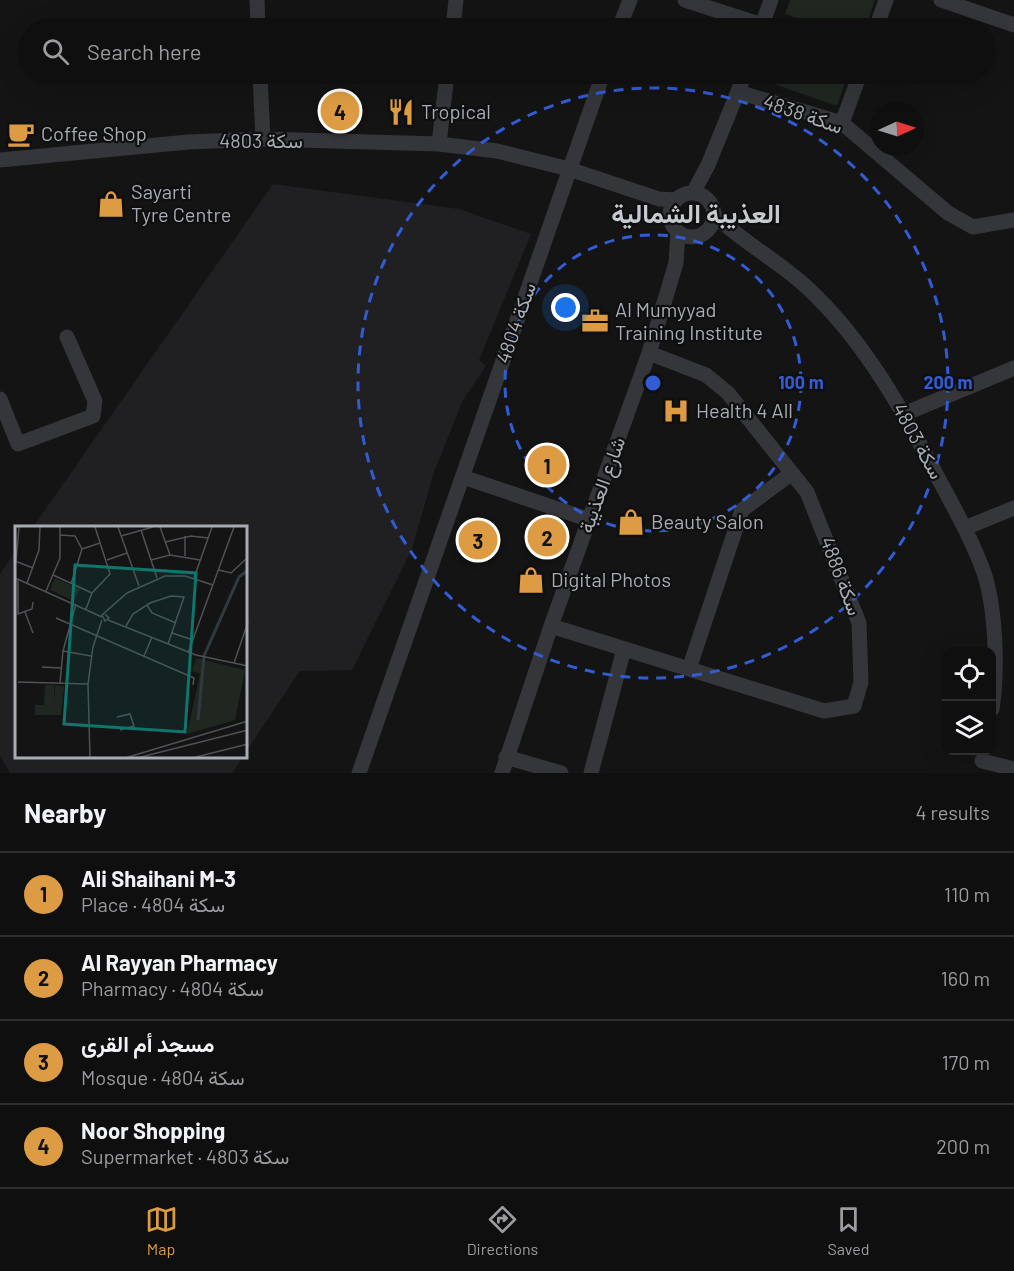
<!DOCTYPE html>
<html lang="en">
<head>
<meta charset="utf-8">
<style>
	body { margin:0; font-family:Barlow,Vazirmatn,sans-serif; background:#181819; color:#f1f3f6 }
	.controls { position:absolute; right:18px; bottom:18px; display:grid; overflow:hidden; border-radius:12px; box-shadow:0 6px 24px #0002 }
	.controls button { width:54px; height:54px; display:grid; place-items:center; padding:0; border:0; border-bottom:2px solid #2f2f30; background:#0f0f10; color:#f1f3f6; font:30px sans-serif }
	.compass { position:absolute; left:870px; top:102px; width:54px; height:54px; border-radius:50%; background:#0f0f10; box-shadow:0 6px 24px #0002; rotate:86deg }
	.you { position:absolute; left:566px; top:308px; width:21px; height:21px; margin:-15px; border:4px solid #fff; border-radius:50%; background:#1a73e8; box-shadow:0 0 0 9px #1a73e833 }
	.badge { display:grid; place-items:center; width:39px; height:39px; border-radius:50%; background:#dd9c43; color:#111; font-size:20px; font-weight:700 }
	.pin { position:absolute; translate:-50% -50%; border:3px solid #fff; box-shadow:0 2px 6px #0006 }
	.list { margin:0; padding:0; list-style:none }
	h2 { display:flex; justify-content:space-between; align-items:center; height:78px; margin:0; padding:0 24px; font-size:26px }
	h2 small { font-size:20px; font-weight:400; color:#9b9c9f }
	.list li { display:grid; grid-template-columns:39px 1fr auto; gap:18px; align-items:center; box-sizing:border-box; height:84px; padding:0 24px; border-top:2px solid #2f2f30 }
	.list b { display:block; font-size:22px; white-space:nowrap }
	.list p { margin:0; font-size:20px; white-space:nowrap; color:#9b9c9f }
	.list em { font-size:20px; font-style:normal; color:#9b9c9f }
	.icon { flex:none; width:33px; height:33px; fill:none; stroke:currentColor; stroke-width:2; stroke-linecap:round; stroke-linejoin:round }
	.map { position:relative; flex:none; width:1014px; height:773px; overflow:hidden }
	.search { position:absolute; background:#0f0f10; box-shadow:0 6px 24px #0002; left:18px; right:18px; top:18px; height:66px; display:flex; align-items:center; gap:15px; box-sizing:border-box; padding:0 21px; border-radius:33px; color:#9b9c9f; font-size:22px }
	.sheet { height:414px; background:#0f0f10 }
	nav { display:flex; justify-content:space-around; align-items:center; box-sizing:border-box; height:84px; border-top:2px solid #2f2f30; background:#0f0f10; font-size:16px; color:#9b9c9f }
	nav a { display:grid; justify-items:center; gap:3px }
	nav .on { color:#dd9c43 }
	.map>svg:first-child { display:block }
	.built { fill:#202022 }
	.green { fill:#202721 }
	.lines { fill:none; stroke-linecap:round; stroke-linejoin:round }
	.minor { stroke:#35363a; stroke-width:15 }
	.ring { fill:none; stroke:#325cd3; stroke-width:3; stroke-dasharray:10 8 }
	.labels { text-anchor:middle; stroke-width:4.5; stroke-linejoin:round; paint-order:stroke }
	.poi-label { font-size:20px; fill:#a7acb4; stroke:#0f0f10; text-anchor:start }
	.street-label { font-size:20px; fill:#a7acb4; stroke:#0f0f10 }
	.district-label { font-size:26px; font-weight:bold; fill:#c7cad0; stroke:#0f0f10 }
	.inset-river { fill:none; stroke:#30393e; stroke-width:3 }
	.inset-road { fill:none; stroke:#4f5155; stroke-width:1.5 }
	.view { fill:#0f766e; fill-opacity:0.15; stroke:#0f766e; stroke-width:3 }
	.inset-edge { fill:none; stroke:#a7acb4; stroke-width:3 }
	.centre { fill:#325cd3; stroke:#0f0f10; stroke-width:3 }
	.ring-label { font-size:18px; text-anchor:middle; font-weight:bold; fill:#325cd3; stroke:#0f0f10; stroke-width:4.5; stroke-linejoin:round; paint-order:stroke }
</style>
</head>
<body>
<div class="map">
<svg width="1014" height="773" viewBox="0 0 1014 773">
	<rect width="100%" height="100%" fill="#141415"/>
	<path class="built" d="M273 184 459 209 531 234 479 360 486 366 463 400 434 472 412 549 352 670 300 671 246 752V527H33Z
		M16 550V756L243 757 232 773H10L0 756V574Z"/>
	<path class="green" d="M790 0H875L865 28H825L785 14Z
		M764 74H839L847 77 837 106 762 80Z"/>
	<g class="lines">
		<path class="minor" d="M257 0 258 28
			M685 0 762 25
			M941 0 1014 25
			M453 28 456 0
			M619 28 630 0
			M761 28 771 0
			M876 28 886 0
			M260 74 263 139
			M738 92 842 123 948 213 973 227 1014 220
			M842 123 860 74
			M439 144 447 74
			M0 160 188 142 263 139 439 144 497 151 569 169 659 199 676 200
			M670 215a22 22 0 1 1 44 0a22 22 0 1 1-44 0Z
			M693 193 708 165 745 74
			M714 215C746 245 786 265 817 297 868 348 903 411 936 474 953 506 972 539 984 573 996 609 998 672 992 709
			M0 399 18 444 93 416 95 401 67 337
			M904 414 1014 368
			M463 477 590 520
			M965 528 1014 508
			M551 626 824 711 854 706 861 682 859 623 807 492 728 393 706 375 649 353
			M689 669 742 510 792 473
			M506 757 561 773
			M982 761 1014 769
			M359 773 603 74
			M502 773 551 626 649 353 676 263 678 232
			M591 773 624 649"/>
	</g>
	<g class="ring">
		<circle cx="653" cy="383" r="148"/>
		<circle cx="653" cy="383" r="295"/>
	</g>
	<defs>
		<symbol id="restaurant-bare" viewBox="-9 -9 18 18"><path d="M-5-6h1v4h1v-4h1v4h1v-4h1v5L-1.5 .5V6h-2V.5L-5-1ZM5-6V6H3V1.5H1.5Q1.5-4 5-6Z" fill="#dd9c43" stroke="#0f0f10" stroke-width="2.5" paint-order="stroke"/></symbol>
		<symbol id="cafe-bare" viewBox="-9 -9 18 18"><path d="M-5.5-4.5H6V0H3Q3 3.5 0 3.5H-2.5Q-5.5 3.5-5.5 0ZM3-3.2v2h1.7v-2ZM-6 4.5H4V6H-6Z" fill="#dd9c43" stroke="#0f0f10" stroke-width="2.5" paint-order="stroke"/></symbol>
		<symbol id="shop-bare" viewBox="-9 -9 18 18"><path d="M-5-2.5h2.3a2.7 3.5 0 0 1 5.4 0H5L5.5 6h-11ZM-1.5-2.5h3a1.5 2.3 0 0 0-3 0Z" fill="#dd9c43" stroke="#0f0f10" stroke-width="2.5" paint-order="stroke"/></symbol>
		<symbol id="office-bare" viewBox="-9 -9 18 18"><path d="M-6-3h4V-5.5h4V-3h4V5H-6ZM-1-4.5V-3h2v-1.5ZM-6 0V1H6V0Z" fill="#dd9c43" stroke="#0f0f10" stroke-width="2.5" paint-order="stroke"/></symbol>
		<symbol id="hospital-bare" viewBox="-9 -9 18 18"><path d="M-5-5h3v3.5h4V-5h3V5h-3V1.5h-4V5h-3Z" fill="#dd9c43" stroke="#0f0f10" stroke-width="2.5" paint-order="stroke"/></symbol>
	</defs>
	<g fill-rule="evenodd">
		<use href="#restaurant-bare" x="382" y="93" width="38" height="38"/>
		<use href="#cafe-bare" x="2" y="115" width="38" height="38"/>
		<use href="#shop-bare" x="92" y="185" width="38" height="38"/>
		<use href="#office-bare" x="576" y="302" width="38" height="38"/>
		<use href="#hospital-bare" x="657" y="392" width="38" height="38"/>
		<use href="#shop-bare" x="612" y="503" width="38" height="38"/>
		<use href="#shop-bare" x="512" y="561" width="38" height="38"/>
	</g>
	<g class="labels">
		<g class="poi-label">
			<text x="421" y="119">Tropical</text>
			<text x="41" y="141">Coffee Shop</text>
			<text x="131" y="199">Sayarti<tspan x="131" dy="23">Tyre Centre</tspan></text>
			<text x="615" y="317">Al Mumyyad<tspan x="615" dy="23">Training Institute</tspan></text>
			<text x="696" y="418">Health 4 All</text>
			<text x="651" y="529">Beauty Salon</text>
			<text x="551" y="587">Digital Photos</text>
		</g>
		<g class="street-label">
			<text transform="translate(803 114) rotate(19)" y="7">سكة 4838</text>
			<text x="261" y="148">سكة 4803</text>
			<text transform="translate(516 323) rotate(-71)" y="7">سكة 4804</text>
			<text transform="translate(918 441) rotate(61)" y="7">سكة 4803</text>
			<text transform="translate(602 485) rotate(-70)" y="7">شارع العذيبة</text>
			<text transform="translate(841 576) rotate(69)" y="7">سكة 4886</text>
		</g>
		<g class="district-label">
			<text x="696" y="223">العذيبة الشمالية</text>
		</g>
	</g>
	<g transform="translate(15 526)">
		<rect width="232" height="232" fill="#141415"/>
		<path d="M40 52 65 63 59 75 35 64ZM181 132 230 144 220 194 172 208 185 148 177 145ZM30 159H39V180L40 159 49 160 46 189H20V179H29Z" fill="#202721"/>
		<path class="inset-river" d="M183 194 189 130 224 51 233 44"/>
		<path class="inset-road" d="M103 1 124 60M145 1 155 29M126 4 142 52M45 9 60 10 67 23 56 58M106 10 138 1M150 16 176 10 193 12M67 23 85 17M170 30V10M92 34 112 27M136 34 155 29 185 34M0 35 18 42M1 35 4 1M204 44 216 47 233 31M38 49 77 67M0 52 87 91M179 52 197 1M3 53V88L17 83 18 76M12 57 24 24 25 1M31 65 45 32V1M132 79 137 87 161 97M71 83 77 67 95 48 80 1M10 86 18 107M90 88 94 92 90 95 87 89 112 67 150 50H170L198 59M41 92 179 152 178 159M93 94 181 129 233 140M111 100 118 88 135 77 156 70 169 71 153 118M157 107 178 114M48 125 76 130M173 127 219 1M129 130 137 111M0 136V215M219 137 233 96M27 141 46 142M3 156 73 158M45 157 48 125 61 78M102 191 115 188 119 200 105 204M75 232 73 158 78 121 87 94M110 232 233 195M122 232 233 204M177 232 233 218"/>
		<path class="view" d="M60 39 181 47 170 206 49 198Z"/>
		<rect width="232" height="232" class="inset-edge"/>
	</g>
	<circle cx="653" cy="383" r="9" class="centre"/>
	<g class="ring-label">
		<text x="801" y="389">100 m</text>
		<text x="948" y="389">200 m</text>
	</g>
</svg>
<div class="controls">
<button><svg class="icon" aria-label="locate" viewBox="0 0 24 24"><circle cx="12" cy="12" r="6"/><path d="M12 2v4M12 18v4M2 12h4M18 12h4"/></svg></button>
<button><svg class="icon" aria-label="layers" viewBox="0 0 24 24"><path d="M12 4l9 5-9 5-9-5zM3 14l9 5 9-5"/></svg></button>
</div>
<svg class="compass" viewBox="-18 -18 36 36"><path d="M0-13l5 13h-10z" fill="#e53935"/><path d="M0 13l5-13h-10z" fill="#9b9c9f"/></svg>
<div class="you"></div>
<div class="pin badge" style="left:547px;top:465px">1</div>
<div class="pin badge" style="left:547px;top:537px">2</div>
<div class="pin badge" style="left:478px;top:540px">3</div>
<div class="pin badge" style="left:340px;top:111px">4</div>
<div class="search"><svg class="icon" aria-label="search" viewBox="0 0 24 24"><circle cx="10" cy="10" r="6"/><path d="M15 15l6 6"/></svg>Search here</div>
</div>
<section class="sheet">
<h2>Nearby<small>4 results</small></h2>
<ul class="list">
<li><span class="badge">1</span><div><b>Ali Shaihani M-3</b><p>Place · سكة 4804</p></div><em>110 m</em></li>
<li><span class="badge">2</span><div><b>Al Rayyan Pharmacy</b><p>Pharmacy · سكة 4804</p></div><em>160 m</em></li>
<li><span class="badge">3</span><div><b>مسجد أم القرى</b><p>Mosque · سكة 4804</p></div><em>170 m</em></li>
<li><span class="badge">4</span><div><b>Noor Shopping</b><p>Supermarket · سكة 4803</p></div><em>200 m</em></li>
</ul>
</section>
<nav>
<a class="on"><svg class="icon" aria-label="map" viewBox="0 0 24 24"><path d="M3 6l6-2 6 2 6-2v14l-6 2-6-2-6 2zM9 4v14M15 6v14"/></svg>Map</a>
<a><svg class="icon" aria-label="directions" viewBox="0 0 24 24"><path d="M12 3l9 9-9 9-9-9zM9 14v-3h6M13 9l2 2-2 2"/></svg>Directions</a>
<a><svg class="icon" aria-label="saved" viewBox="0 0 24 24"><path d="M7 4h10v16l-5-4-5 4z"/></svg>Saved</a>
</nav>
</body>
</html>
